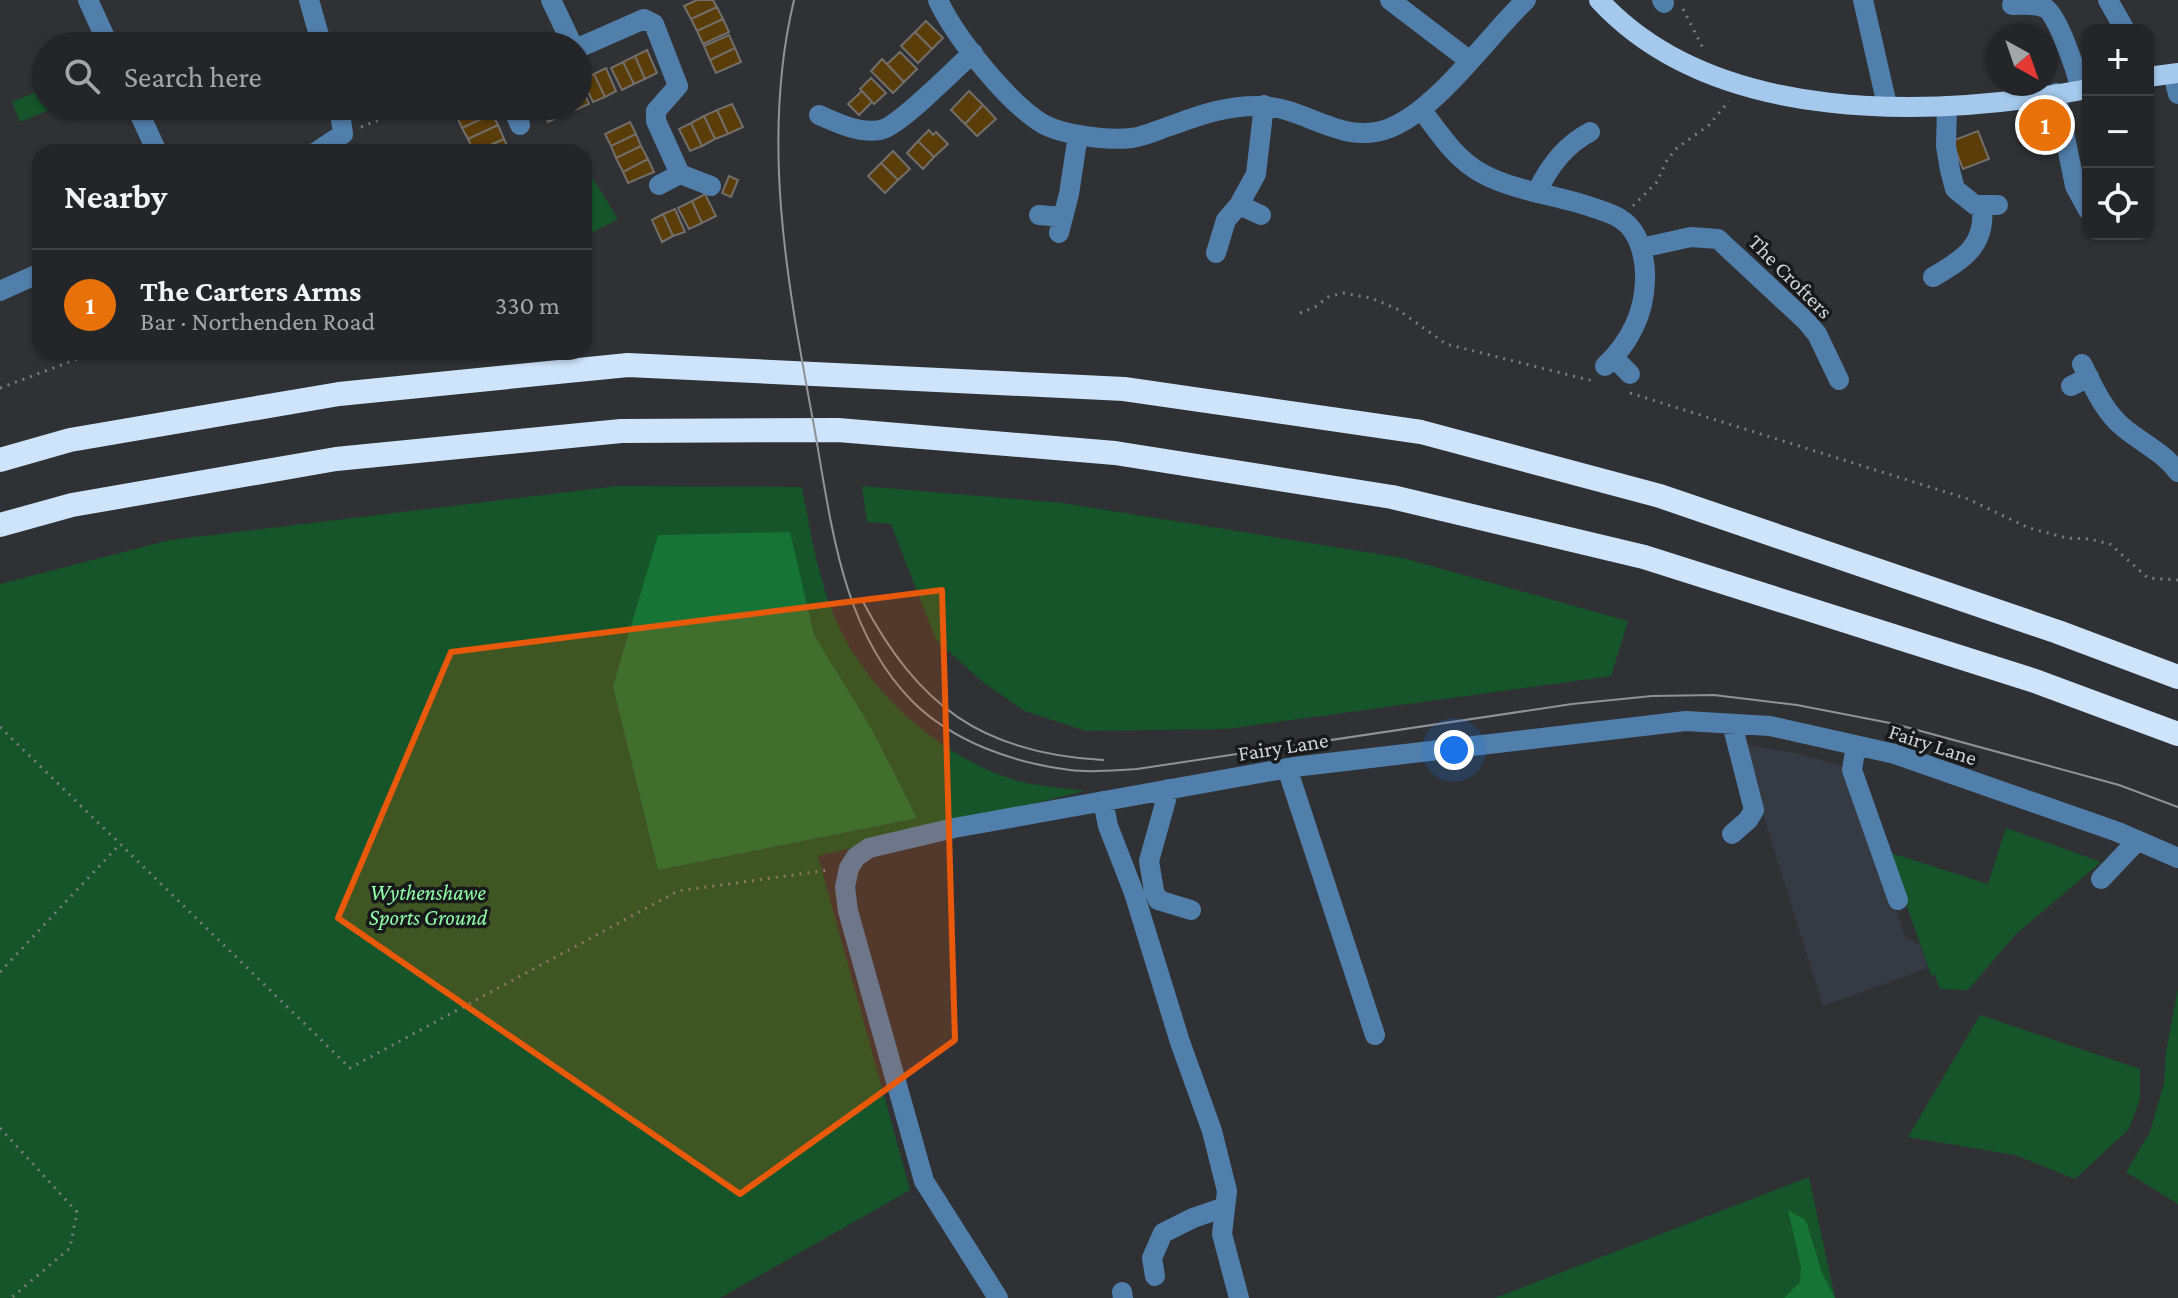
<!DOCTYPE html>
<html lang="en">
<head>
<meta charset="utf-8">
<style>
	body { margin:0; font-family:"Crimson Pro",serif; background:#2f3134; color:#f1f3f6 }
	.controls { position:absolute; right:24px; top:24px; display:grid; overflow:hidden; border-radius:16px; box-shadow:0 2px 6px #0004 }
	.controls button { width:72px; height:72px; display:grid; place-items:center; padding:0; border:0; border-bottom:2px solid #404245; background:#232528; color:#f1f3f6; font:40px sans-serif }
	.compass { position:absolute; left:1986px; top:24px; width:72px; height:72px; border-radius:50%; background:#232528; box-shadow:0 2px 6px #0004; rotate:140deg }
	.you { position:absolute; left:1454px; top:750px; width:28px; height:28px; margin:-20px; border:6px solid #fff; border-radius:50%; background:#1a73e8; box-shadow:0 0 0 12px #1a73e833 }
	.badge { display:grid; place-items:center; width:52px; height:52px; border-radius:50%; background:#fb8fc4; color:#fff; font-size:26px; font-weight:700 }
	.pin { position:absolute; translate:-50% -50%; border:4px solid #fff; box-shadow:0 2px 8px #0006 }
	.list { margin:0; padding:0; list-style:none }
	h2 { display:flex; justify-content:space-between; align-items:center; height:104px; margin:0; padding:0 32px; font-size:34px }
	h2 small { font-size:26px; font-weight:400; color:#a3a5a8 }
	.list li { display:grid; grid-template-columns:52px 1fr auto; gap:24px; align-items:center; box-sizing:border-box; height:112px; padding:0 32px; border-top:2px solid #404245 }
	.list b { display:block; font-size:30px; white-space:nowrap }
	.list p { margin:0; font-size:26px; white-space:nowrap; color:#a3a5a8 }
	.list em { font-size:26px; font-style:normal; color:#a3a5a8 }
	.icon { flex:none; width:44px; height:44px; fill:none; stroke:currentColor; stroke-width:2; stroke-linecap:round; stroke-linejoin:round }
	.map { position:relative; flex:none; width:2178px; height:1298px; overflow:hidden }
	.search { position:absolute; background:#232528; box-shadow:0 2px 6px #0004; left:32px; top:32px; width:560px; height:88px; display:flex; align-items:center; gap:20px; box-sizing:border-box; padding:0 28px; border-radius:44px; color:#a3a5a8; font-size:30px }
	.panel { position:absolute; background:#232528; box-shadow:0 2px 6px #0004; left:32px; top:144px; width:560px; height:216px; border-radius:24px }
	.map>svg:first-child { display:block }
	.built { fill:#353a43 }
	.green { fill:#165529 }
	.forest { fill:#167436 }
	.building { fill:#5b3d09; stroke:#726e6a; stroke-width:2 }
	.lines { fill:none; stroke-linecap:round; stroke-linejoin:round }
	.path { stroke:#7a7c7f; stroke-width:3; stroke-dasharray:2 6; stroke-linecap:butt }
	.minor { stroke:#517fab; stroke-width:20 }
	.major { stroke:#a4c9ec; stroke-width:20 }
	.highway { stroke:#cee4fa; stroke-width:24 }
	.tram { stroke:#919296; stroke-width:2 }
	.marked { fill:#e8590c; fill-opacity:0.2; stroke:#e8590c; stroke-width:6; stroke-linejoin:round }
	.labels { text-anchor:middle; stroke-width:7; stroke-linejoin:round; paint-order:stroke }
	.street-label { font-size:22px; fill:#d0d1d4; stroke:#18191b }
	.park-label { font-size:22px; font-style:italic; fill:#8efda6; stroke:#18191b }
</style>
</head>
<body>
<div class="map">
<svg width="2178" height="1298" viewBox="0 0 2178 1298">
	<rect width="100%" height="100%" fill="#2f3135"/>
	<path class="built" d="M1749 745 1800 754 1847 768 1905 936 1920 945 1928 968 1823 1006 1744 753Z"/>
	<path class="green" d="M46 88V106H59L20 122 12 102Z
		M584 164 618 219 584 237Z
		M618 486 802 487C812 541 822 603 852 651 889 709 947 758 1012 779 1035 787 1061 787 1085 791L818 856 910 1190 720 1298H0V584L170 540Z
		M862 486 1063 503 1403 558 1628 621 1611 676 1226 729 1086 731 1025 711 984 683 936 640 891 524 867 522Z
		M2006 828 2101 862 2016 934 1968 990 1940 989 1935 975H1931L1888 852 1988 884Z
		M2178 988V1204L2126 1172 2150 1132 2164 1083 2166 1052Z
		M1980 1015 2140 1069V1099L2129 1129 2075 1179 2015 1155 1908 1137Z
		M1809 1177 1835 1298H1495Z"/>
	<path class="forest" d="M790 532 814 635 871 728 917 818 658 870 613 686 658 535Z
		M1788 1210 1804 1219 1807 1224 1822 1273 1835 1298H1784L1800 1282 1801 1267Z"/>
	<path class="building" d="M697 0H713L717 7 691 19 684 6Z
		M717 7 723 19 697 31 691 19Z
		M723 19 729 32 703 44 697 31Z
		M926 21 943 38 932 49 915 32Z
		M915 32 932 49 918 63 901 46Z
		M729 35 735 48 710 60 704 46Z
		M735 48 741 62 716 73 710 60Z
		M647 50 657 73 645 79 635 56Z
		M900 52 917 69 904 82 887 64Z
		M635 56 645 79 634 84 623 62Z
		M882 59 904 82 893 93 871 71Z
		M623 62 634 84 622 90 611 68Z
		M606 68 616 91 605 97 594 74Z
		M594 74 605 97 593 102 582 79Z
		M871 78 886 93 874 104 860 89Z
		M579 80 589 104 575 110 574 106H578Z
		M862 91 872 102 859 115 848 104Z
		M969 91 983 105 965 124 951 110Z
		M732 104 743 127 728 134 717 110Z
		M983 105 996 119 977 136 965 124Z
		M474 106H489L492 114 462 128 456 115Z
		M540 106H556L561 116 548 122Z
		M717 110 728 134 715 139 704 116Z
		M492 114 498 125 468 139 462 128Z
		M704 116 715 139 702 146 691 123Z
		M630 122 636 134 611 146 605 134Z
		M691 123 702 146 690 151 679 129Z
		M498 125 504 139 474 152 468 139Z
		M929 130 933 135 936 132 948 144 934 157 918 141Z
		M1978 131 1989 159 1963 169 1952 141Z
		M636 134 641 146 616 158 611 146Z
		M504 139 510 152H476Z
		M918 141 934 157 923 169 907 153Z
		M641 146 648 159 623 172 616 158Z
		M893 151 910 169 898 180 881 163Z
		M648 159 654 172 628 183 623 172Z
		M881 163 898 180 885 193 868 176Z
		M729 176 738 180 731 197 722 193Z
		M705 194 716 216 702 223 692 201Z
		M692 201 702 223 689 229 678 208Z
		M675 209 685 232 673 236 663 214Z
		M663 214 673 236 662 242 652 220Z"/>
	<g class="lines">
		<path class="path" d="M1683 9 1703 48
			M361 127 413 106
			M1633 206 1657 182 1667 160 1677 148 1709 125 1729 101
			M1300 313 1315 307 1328 297 1343 293 1371 298 1397 309 1446 344 1593 381
			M0 388 96 352
			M1630 393 1968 499 2029 528 2067 538 2089 539 2110 544 2148 578 2178 580
			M0 727 350 1068 678 891 829 870
			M0 972 120 844
			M0 1128 77 1212 70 1248 11 1298"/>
		<path class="minor" d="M88 0 109 46
			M309 0 322 46
			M551 0 573 46
			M938 0C955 37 1008 103 1043 124 1063 135 1109 141 1132 138 1146 136 1160 129 1173 125 1202 114 1230 105 1261 106 1306 107 1343 147 1390 128 1438 109 1488 36 1526 0
			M1390 0 1470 61
			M1662 0 1664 3
			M1863 0 1887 105
			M2108 0 2125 30
			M2012 5C2022 5 2035 3 2045 8 2058 14 2077 74 2081 90
			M578 48 644 19 654 24 678 86 656 111V121L680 174 711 186
			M2173 74 2178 94
			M2056 93 2075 186 2088 210
			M136 106 157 152
			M512 106 520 125
			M1947 106 1946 146 1950 170 1955 189 1975 205H1998
			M1421 109C1440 134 1455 159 1483 174 1517 192 1558 195 1594 208 1603 211 1614 214 1622 220 1640 232 1646 260 1645 281 1644 315 1629 343 1605 366
			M819 115C838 123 859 134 880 130 899 127 955 68 973 53
			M316 152 343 134 339 106
			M659 185 680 174
			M1537 192C1549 166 1565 145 1590 132
			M1239 205 1261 215
			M1039 215 1063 217
			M1059 233 1069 194 1078 135
			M1641 248 1691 237 1718 239 1806 321 1817 334 1839 380
			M1216 253 1226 220 1239 205 1256 174 1264 105
			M1933 277C1964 259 1986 245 1982 207
			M0 291 40 273
			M1614 358 1630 374
			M2082 364C2093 386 2104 412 2124 428 2142 443 2163 452 2178 472
			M2071 386 2089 377
			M1856 745 1852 770 1898 900
			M1287 768 1375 1035
			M1169 789 1149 861 1154 891 1158 900 1191 910
			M1103 801 1108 826 1134 893 1180 1042 1212 1131 1227 1191 1222 1234 1239 1298
			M1732 834 1748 820 1754 810 1732 724
			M2101 879 2137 841
			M1155 1276 1152 1258 1163 1233 1193 1218 1225 1207
			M1122 1292 1123 1298
			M998 1298 924 1181 848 911 845 887 849 868 856 857 869 848 954 828 1294 767 1686 721 1770 726 1895 754 2118 832 2178 858"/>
		<path class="major" d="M1599 0C1715 126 1933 118 2088 89
			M2148 77 2178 73"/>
		<path class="highway" d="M0 460 70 440 339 394 628 365 1124 389 1421 432 1660 496 2058 632 2178 677
			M0 525 72 505 336 459 621 431 838 430 1115 453 1392 497 1644 557 2035 681 2178 734"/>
		<path class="tram" d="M794 0C760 142 788 286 814 426 831 521 841 629 912 701 953 742 1014 763 1070 770 1092 773 1115 770 1137 769L1572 704 1652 696 1714 695 1797 705 1895 724 2119 785 2178 807
			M862 600C918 706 981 753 1103 760"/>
	</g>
	<path class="marked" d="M942 590 955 1040 740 1194 338 918 451 652Z"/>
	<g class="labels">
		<g class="street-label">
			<text transform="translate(1791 276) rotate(45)" y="8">The Crofters</text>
			<text transform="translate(1933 744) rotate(18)" y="8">Fairy Lane</text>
			<text transform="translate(1283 746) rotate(-9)" y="8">Fairy Lane</text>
		</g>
		<g class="park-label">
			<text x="428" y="900">Wythenshawe<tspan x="428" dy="25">Sports Ground</tspan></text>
		</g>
	</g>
</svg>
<div class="controls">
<button>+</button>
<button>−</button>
<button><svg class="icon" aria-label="locate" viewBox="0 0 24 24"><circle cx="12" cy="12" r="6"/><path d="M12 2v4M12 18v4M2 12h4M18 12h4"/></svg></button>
</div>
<svg class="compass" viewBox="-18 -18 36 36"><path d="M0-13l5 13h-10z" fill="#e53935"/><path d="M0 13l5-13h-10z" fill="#a3a5a8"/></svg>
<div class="you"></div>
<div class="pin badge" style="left:2045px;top:125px;background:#e8710a">1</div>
<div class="search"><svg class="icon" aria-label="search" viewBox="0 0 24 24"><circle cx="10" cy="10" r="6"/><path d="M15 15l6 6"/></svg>Search here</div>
<section class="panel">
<h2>Nearby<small></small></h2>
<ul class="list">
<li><span class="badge" style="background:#e8710a">1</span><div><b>The Carters Arms</b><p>Bar · Northenden Road</p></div><em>330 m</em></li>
</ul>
</section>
</div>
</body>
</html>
